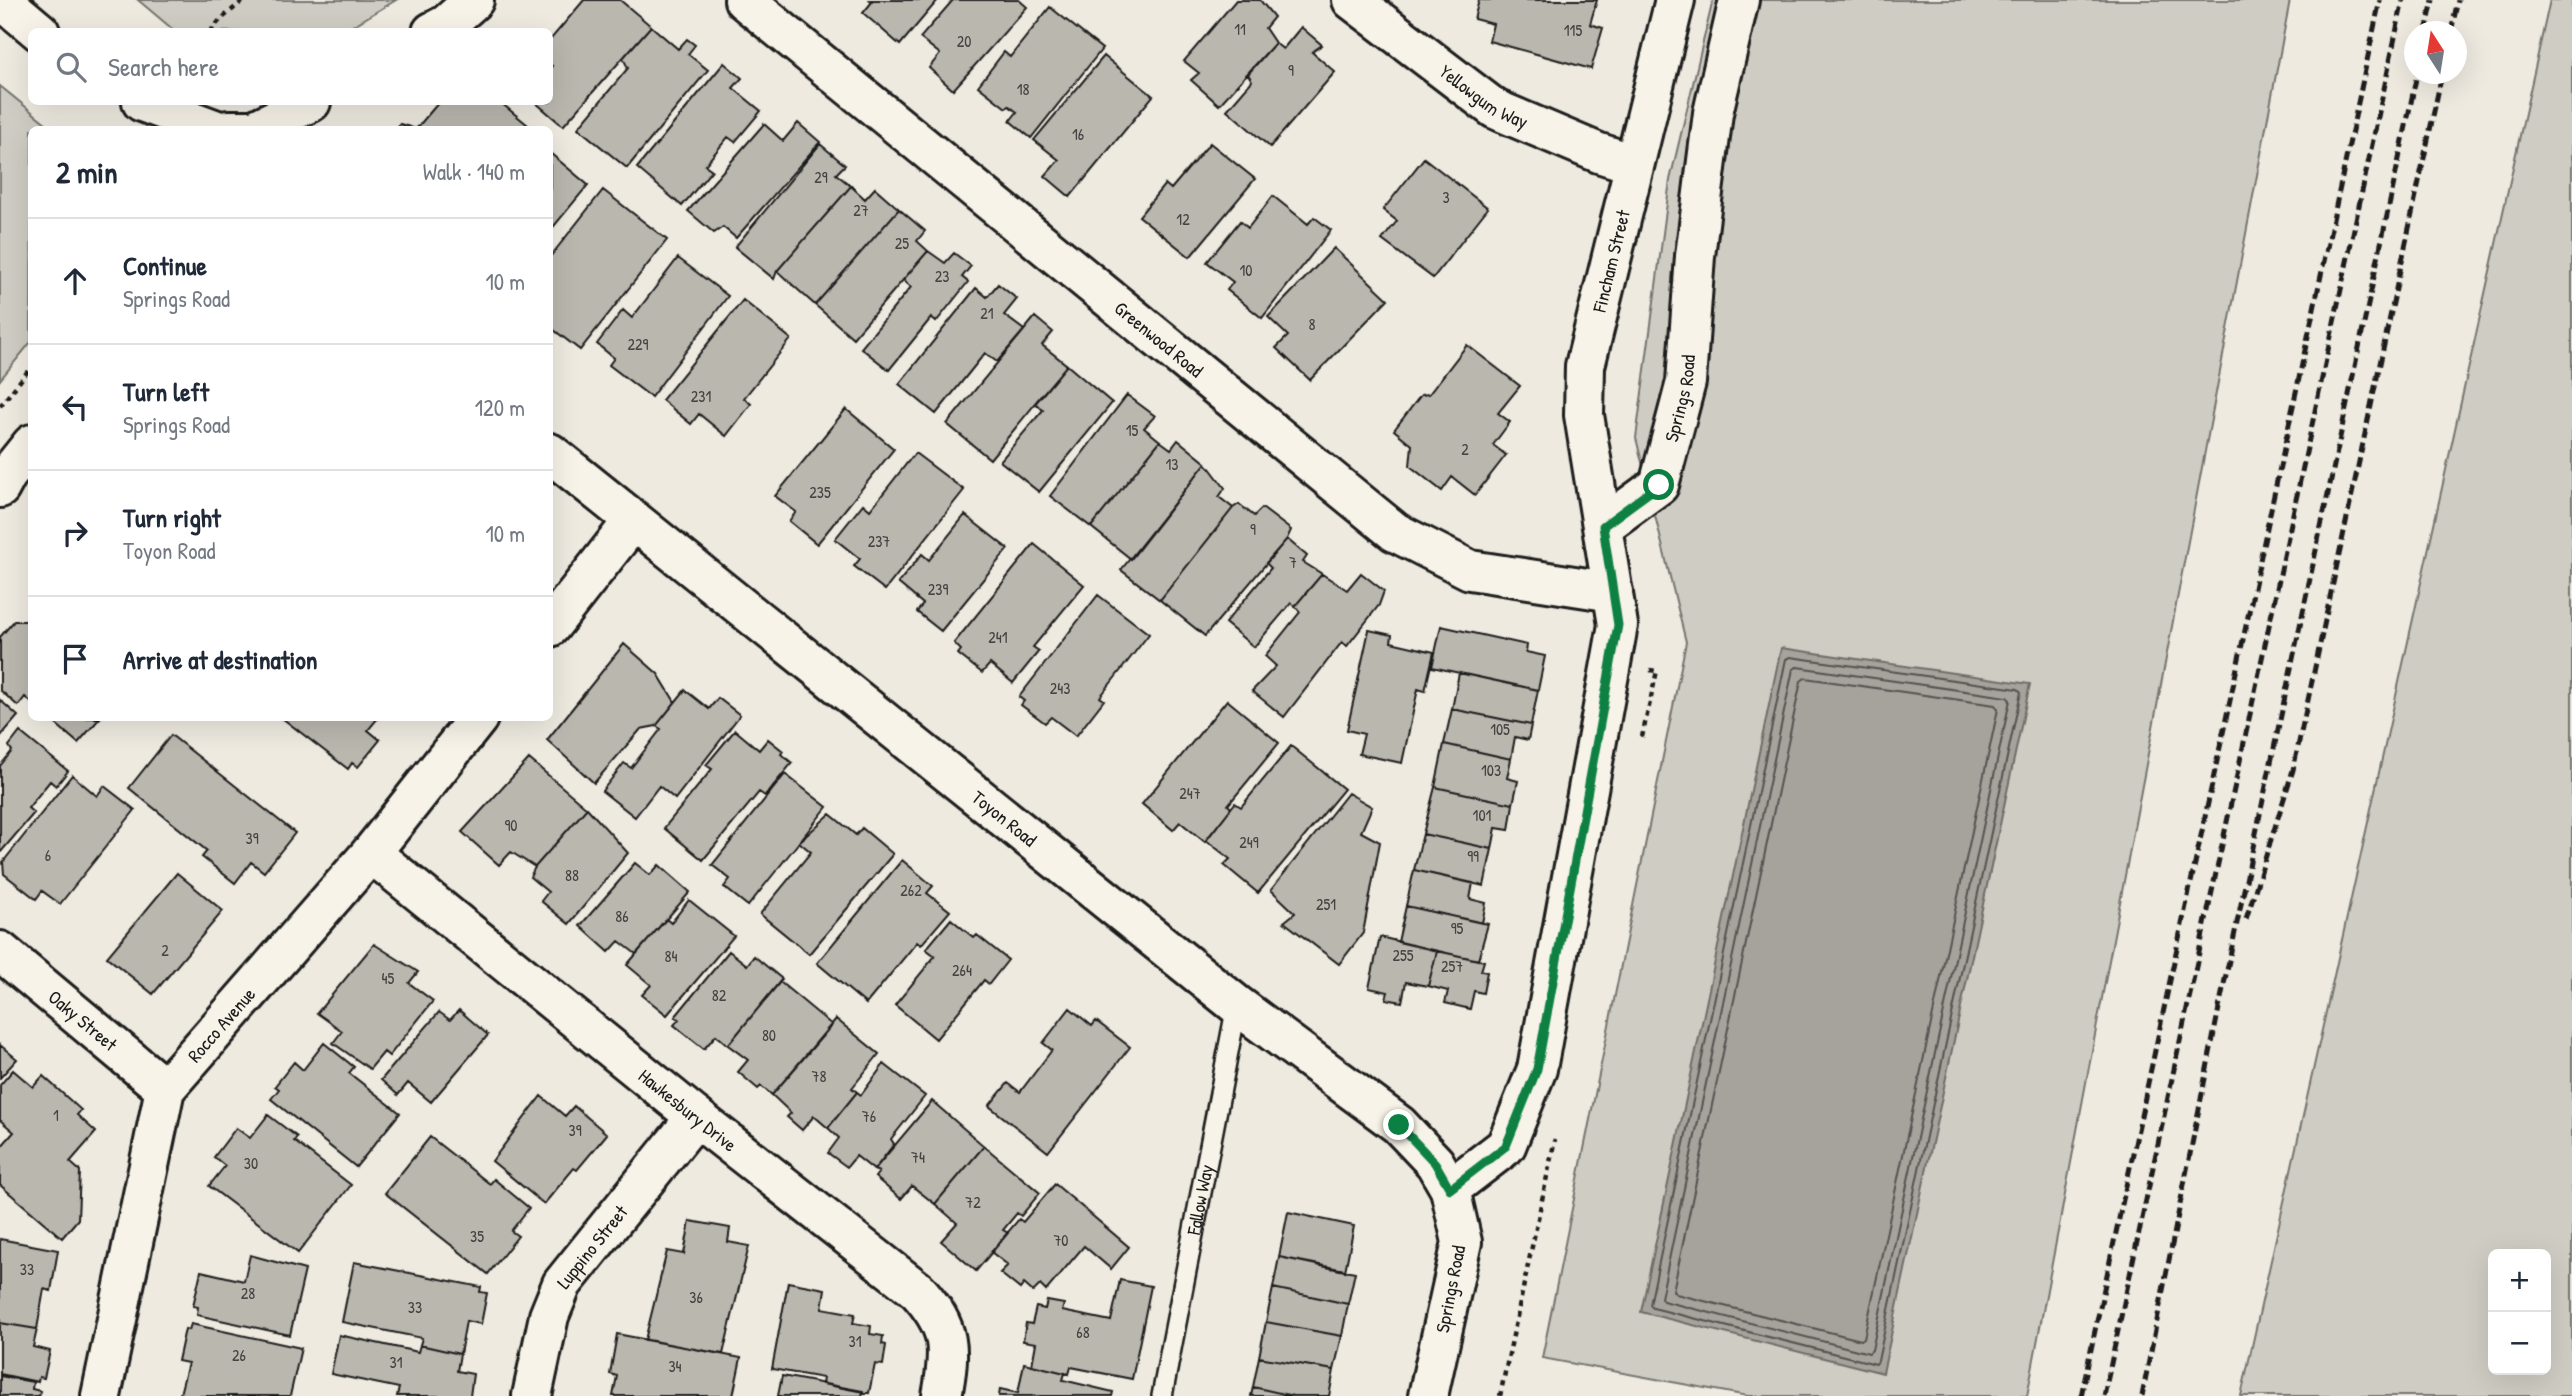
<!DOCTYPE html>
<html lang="en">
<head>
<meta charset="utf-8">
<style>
	body { margin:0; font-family:"Patrick Hand",sans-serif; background:#f6f6f7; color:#1f2937 }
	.controls { position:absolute; right:21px; bottom:21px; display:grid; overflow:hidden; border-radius:10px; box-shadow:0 7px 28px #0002 }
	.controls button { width:63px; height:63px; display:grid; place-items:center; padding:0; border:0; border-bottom:2px solid #e0e1e3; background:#fff; color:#1f2937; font:35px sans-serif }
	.compass { position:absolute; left:2404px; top:21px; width:63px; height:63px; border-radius:50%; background:#fff; box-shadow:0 7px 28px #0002; rotate:348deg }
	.stop { position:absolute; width:21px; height:21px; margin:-16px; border:5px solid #0b8043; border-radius:50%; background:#fff }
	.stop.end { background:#0b8043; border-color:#fff; box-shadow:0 2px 7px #0008 }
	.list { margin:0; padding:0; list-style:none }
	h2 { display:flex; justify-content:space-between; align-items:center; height:91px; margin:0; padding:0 28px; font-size:30px }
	h2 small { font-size:23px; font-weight:400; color:#747a83 }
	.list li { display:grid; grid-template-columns:46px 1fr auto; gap:21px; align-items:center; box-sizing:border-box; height:126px; padding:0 28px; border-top:2px solid #e0e1e3 }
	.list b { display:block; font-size:26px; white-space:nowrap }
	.list p { margin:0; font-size:23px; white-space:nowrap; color:#747a83 }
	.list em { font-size:23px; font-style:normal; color:#747a83 }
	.icon { flex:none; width:38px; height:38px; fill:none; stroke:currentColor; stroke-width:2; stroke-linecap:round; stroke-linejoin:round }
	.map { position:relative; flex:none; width:2572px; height:1396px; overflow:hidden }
	.search { position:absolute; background:#fff; box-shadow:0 7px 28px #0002; left:28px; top:28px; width:525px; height:77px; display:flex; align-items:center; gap:18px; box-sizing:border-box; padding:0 24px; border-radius:10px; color:#747a83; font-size:26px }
	.panel { position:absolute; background:#fff; box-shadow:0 7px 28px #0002; left:28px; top:126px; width:525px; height:595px; border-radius:10px }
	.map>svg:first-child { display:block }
	.green { fill:#cfccc3; stroke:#767470; stroke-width:2; fill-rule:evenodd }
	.water { fill:#a6a39d; stroke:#6f6d69; stroke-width:2 }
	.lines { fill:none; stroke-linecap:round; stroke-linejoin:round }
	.shore { stroke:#535250; stroke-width:2 }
	.building { fill:#bab7af; stroke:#1c1c1c; stroke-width:2 }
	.lane-casing { stroke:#1c1c1c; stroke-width:24 }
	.street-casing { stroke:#1c1c1c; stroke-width:44 }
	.secondary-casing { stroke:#1c1c1c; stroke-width:44 }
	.path { stroke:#1c1c1c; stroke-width:4.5; stroke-dasharray:5 5; stroke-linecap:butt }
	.lane { stroke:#f7f3e8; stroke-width:19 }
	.street { stroke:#f7f3e8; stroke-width:38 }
	.secondary { stroke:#f7f3e8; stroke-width:38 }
	.rail { stroke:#1c1c1c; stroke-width:5; stroke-dasharray:10 5; stroke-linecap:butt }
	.route { stroke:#0b8043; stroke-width:9 }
	.labels { text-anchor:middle; stroke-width:6; stroke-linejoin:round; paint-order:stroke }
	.number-label { font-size:16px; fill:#444341 }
	.street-label { font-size:19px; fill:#1c1c1c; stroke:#f7f3e8 }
</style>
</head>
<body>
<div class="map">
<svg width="2572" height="1396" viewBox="0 0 2572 1396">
	<rect width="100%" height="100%" fill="#eeeae0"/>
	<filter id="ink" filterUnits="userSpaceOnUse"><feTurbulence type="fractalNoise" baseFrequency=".0143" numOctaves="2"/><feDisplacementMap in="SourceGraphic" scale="14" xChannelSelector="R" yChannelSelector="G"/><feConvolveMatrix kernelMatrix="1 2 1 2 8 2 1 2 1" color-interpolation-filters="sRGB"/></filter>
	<g filter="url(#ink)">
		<path class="green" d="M138 0H396L344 31 176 32Z
			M1713 0H2290L2027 1396H1748L1542 1358 1686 642 1636 438 1670 180Z
			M2550 0H2572V1396H2241ZM2493 1254H2546V1370H2493Z
			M0 86 53 129 32 130 31 342 0 380Z"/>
		<path class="water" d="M1781 648 2030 684 1883 1373 1641 1312Z"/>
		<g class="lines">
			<path class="shore" d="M1790 657 2018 689 2021 692 1878 1361 1876 1364 1653 1308 1650 1305 1786 659Z
				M1797 667 2007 697 2010 700 1872 1350 1869 1353 1663 1301 1661 1298 1793 669Z
				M1805 678 1995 705 1998 709 1864 1338 1861 1340 1676 1294 1673 1291 1801 681Z"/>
		</g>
		<path class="building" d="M584 0H620L651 26 563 126 535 102H550V69L552 66 550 64V40Z
			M870 0H938L900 45 863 13 872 2Z
			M953 0H1019L1027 7 953 90 929 68 940 54 920 38Z
			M1236 0H1260L1274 17 1265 28 1275 43 1219 105 1191 80 1199 73 1184 61Z
			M1479 0H1597L1590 24 1603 28 1591 69 1489 41 1493 24 1474 19Z
			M1050 7 1102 49 1031 138 1010 121 1017 112 1009 106 1006 108 978 86 1004 52 1010 57Z
			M651 26 678 49 687 39 695 45 688 54 708 70 627 168 578 128 628 68 623 58Z
			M1301 27 1322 45 1312 52 1335 72 1270 147 1227 110 1252 81 1248 74 1275 43 1283 49Z
			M1104 56 1153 96 1070 197 1045 176 1059 160 1034 140Z
			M724 63 742 78 733 88 761 111 735 142 728 137 705 165 712 170 682 206 637 168Z
			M439 102H500L534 130H395L400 124 416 129Z
			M798 123 820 142 736 238 723 227 714 233 688 211 764 124 783 141Z
			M1210 143 1255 179 1190 257 1139 216 1165 184 1171 189Z
			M820 144 845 165 836 174 851 186 777 271 774 279 735 247Z
			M550 153 588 185 550 231Z
			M1424 158 1488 208 1433 278 1382 240 1397 221 1383 210Z
			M851 186 865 199 875 188 899 209 815 305 777 271Z
			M603 190 667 240 580 350 550 327V257Z
			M1273 196 1308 224 1314 217 1331 230 1262 318 1227 290 1233 282 1207 262 1240 221 1248 228Z
			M899 209 925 231 917 241 928 251 853 338 815 305Z
			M1334 248 1388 299 1310 380 1276 348 1288 336 1268 317Z
			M928 251 945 263 954 253 971 266 962 277 968 282 936 322 931 318 889 370 861 348 911 287 903 280Z
			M678 258 728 296 651 397 609 365 614 358 597 344 623 310 632 318Z
			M998 284 1017 299 1004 315 1024 330 997 362 985 353 936 414 899 384 976 288 987 297Z
			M743 300 791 339 744 398 751 404 726 436 699 414 691 424 662 400Z
			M1035 317 1053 332 1042 345 1067 365 990 459 947 424Z
			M1467 345 1520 386 1498 413 1510 422 1493 445 1506 455 1475 495 1452 477 1442 491 1410 466 1412 445 1394 430 1421 395 1429 394Z
			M1067 365 1112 403 1039 492 1000 461 1043 410 1035 403Z
			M1127 395 1155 416 1144 428 1160 441 1091 527 1050 496Z
			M846 409 894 449 817 544 789 521 796 512 775 496Z
			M1178 440 1206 463 1131 559 1091 527 1160 441 1171 449Z
			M915 453 964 490 885 590 854 566 860 559 835 539 863 504 870 510Z
			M1206 463 1225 488 1219 497 1233 508 1160 600 1121 570Z
			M1239 504 1254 516 1262 508 1291 530 1287 539 1205 636 1160 600 1233 508Z
			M965 515 1008 549 941 631 917 612 923 604 898 583 922 554 929 560Z
			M1287 539 1307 556 1303 562 1322 574 1295 606 1291 603 1254 647 1225 623 1271 568 1266 563Z
			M1034 544 1084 585 1033 647 1039 651 1013 683 990 664 982 673 958 654 961 650 954 643Z
			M1361 573 1384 591 1379 605 1347 646 1342 642 1284 717 1252 691 1276 666 1265 656 1300 612 1295 606 1322 574 1347 590Z
			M1098 595 1149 634 1100 697 1104 700 1076 736 1051 717 1045 723 1021 705 1024 701 1019 697Z
			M14 621H27L32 625V703L25 697 18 706 0 690V637Z
			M1441 626 1527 645 1526 652 1545 656 1538 690 1432 667Z
			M1369 630 1392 635 1391 642 1434 652 1425 691 1418 689 1402 763 1359 754 1364 734 1347 730Z
			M624 644 658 674 675 702 656 726 641 729 594 783 547 740Z
			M1459 673 1538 690 1531 725 1452 709Z
			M685 690 709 709 718 698 740 715 675 799 659 786 635 817 602 791 624 763 631 768 661 729 656 726Z
			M0 700 18 716 0 737Z
			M1227 700 1279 743 1228 805 1231 808 1205 842 1180 822 1173 830 1142 804Z
			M1452 709 1531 725 1528 740 1515 737 1511 759 1444 744Z
			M49 718H100L78 743Z
			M282 718H378L368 730 380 740 358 767 352 763 348 769Z
			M735 730 759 750 768 739 783 751 781 754 792 763 765 796 759 792 703 860 664 828 712 769 706 765Z
			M20 732 68 771 56 786 50 781 28 808 34 813 0 853V766L12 751 9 746Z
			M171 735 295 833 264 872 251 862 235 883 202 857 207 851 129 788Z
			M1444 744 1511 759 1507 778 1518 781 1513 804 1435 787Z
			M1291 746 1344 789 1258 893 1224 865 1230 859 1206 840 1235 803 1241 807Z
			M529 759 587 808 535 867 511 852 499 865 462 832Z
			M785 774 827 807 748 906 724 887 730 879 712 865Z
			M72 775 97 796 104 786 135 810 60 904 42 891 36 899 4 874 3 862Z
			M1435 787 1513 804 1509 830 1496 828 1492 849 1423 834Z
			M1348 793 1372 807 1361 832 1380 842 1363 933 1339 964 1284 922 1295 913 1271 890Z
			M587 808 628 853 569 924 541 901 548 892 530 877 535 867Z
			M830 814 856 835 862 828 893 854 809 954 760 914 811 852 799 842Z
			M1423 834 1492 849 1484 886 1414 870Z
			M902 860 933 886 927 893 950 911 921 945 917 942 866 1004 817 963Z
			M635 863 650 875 659 865 690 892 636 954 619 941 609 952 580 926Z
			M1414 870 1473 883 1470 899 1486 903 1482 923 1406 906Z
			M177 873 223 911 153 994 107 957Z
			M689 900 734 936 667 1015 642 995 651 985 627 965 666 919 671 923Z
			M1406 906 1488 924 1478 960 1398 942Z
			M951 919 974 938 977 935 1008 960 989 984 984 980 936 1039 895 1005 935 956 926 949Z
			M1380 937 1437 951 1428 986 1406 982 1402 1002 1386 999 1388 992 1369 988Z
			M374 944 418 972 409 983 433 1001 389 1056 384 1052 370 1069 333 1043 342 1031 317 1013Z
			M729 951 747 965 754 956 782 979 728 1045 716 1035 704 1049 674 1025 679 1019 675 1017Z
			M1437 951 1484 961 1481 971 1487 972 1483 993 1474 991 1470 1009 1445 1003 1448 991 1428 986Z
			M780 982 832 1025 772 1095 761 1086 758 1089 738 1072 748 1060 728 1045Z
			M1070 1008 1092 1026 1096 1021 1130 1047 1048 1152 989 1106 1008 1083 1020 1092 1052 1050 1043 1043Z
			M459 1010 488 1035 431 1102 408 1083 398 1095 381 1080 439 1012 450 1020Z
			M836 1019 879 1054 852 1088 857 1092 828 1128 814 1116 802 1130 787 1117 791 1113 772 1095Z
			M324 1043 354 1067 349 1073 400 1113 356 1167 271 1099 279 1089 275 1086 294 1062 303 1070Z
			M0 1045 17 1059 0 1078Z
			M884 1064 925 1096 891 1139 894 1144 874 1170 856 1156 847 1167 828 1153 839 1138 828 1128 857 1092 861 1095Z
			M13 1070 33 1087 43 1076 81 1110 77 1115 96 1132 70 1162 80 1171 78 1219 62 1238 0 1185V1148L14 1132 0 1120V1085Z
			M541 1096 565 1116 574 1106 607 1134 577 1170 574 1168 544 1204 492 1161Z
			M932 1101 984 1146 935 1204 912 1186 901 1199 875 1177 879 1172 874 1170Z
			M268 1115 297 1137 294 1141 351 1185 298 1253 209 1186 225 1166 214 1157 236 1128 250 1138Z
			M430 1137 490 1184 494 1179 529 1208 511 1231 518 1236 488 1274 385 1193Z
			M984 1146 1040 1193 1021 1216 1017 1213 1003 1230 1008 1233 976 1271 941 1241 957 1223 935 1204Z
			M1055 1184 1129 1247 1111 1269 1084 1246 1046 1291 1040 1285 1033 1292 1024 1284 1020 1289 1000 1273 1008 1265 991 1252 1019 1219 1023 1222Z
			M1288 1212 1354 1226 1345 1271 1279 1257Z
			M690 1221 730 1228 728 1242 749 1246 723 1354 645 1340 667 1251 684 1254Z
			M0 1239 58 1250 51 1291 44 1289 37 1329 0 1323Z
			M250 1255 305 1270 290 1335 197 1315 198 1307 193 1306 201 1271 244 1281Z
			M1279 1257 1355 1272 1348 1304 1273 1288Z
			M354 1262 481 1287 480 1292 487 1293 481 1324 466 1321 460 1354 420 1345 422 1338 342 1322Z
			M1120 1280 1151 1286 1132 1379 1071 1367 1069 1374 1032 1365 1036 1343 1023 1341 1026 1323 1032 1324 1036 1307 1045 1309 1047 1301 1064 1304 1062 1311 1111 1321Z
			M788 1282 825 1289 822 1308 855 1314 853 1323 871 1326 870 1334 883 1336 882 1344 886 1345 883 1365 875 1364 869 1393 822 1384 823 1378 772 1369Z
			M1273 1288 1348 1304 1342 1336 1266 1322Z
			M1266 1322 1342 1336 1334 1370 1259 1357Z
			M0 1323 37 1329 33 1347 50 1351 44 1378 39 1377 38 1382 0 1374Z
			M191 1324 301 1348 290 1396H189L180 1394 188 1363 178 1361 185 1329 189 1330Z
			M617 1334 741 1358 733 1396H613L617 1376 610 1374Z
			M339 1335 418 1352 420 1345 460 1354 457 1371 473 1374 470 1396H397L399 1388 331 1374Z
			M1259 1357 1334 1370 1329 1396H1293L1253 1387Z
			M1024 1363 1065 1373 1063 1380 1113 1392 1112 1396H999L1000 1389 1018 1393Z
			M0 1376 33 1382 32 1389 40 1391 39 1396H0Z
			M782 1376 863 1391 862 1396H778Z
			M1253 1387 1293 1396H1251Z"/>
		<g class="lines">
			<defs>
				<g id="lane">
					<path id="s1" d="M1162 1396 1237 1005"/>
				</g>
				<g id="street">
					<path id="s2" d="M744 0 1395 532 1470 570 1613 592"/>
					<path id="s3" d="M1352 0 1495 109 1599 153 1634 164"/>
					<path d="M432 32 447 24 474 0"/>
					<path d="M254 130 311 102"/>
					<path d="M0 488 7 475 32 444"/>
					<path id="s4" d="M1603 526 1659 485 1686 382 1695 256 1713 113 1739 0"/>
					<path d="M550 627 633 521"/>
					<path id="s5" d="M371 853 696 1117 918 1291C951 1328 951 1348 942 1396"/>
					<path id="s6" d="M0 951 165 1089"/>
					<path id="s7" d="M1450 1189 1506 1146 1537 1069 1618 625 1584 415 1585 366 1675 0"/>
					<path id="s8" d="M101 1396 165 1089 371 853 478 718"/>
					<path id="s9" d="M532 1396 549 1316 562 1284 696 1117"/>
				</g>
				<g id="secondary">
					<path d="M2 0 40 32"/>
					<path d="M142 102 217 130"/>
					<path d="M228 130H249"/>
					<path id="s10" d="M550 453 1237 1005 1399 1125 1435 1163 1450 1189 1462 1242 1428 1396"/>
				</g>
			</defs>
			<use href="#lane" class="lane-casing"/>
			<use href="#street" class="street-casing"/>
			<use href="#secondary" class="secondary-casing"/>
			<path class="path" d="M210 32 220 20 244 0
				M0 406 32 366
				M1642 737 1657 671 1650 670
				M1500 1396 1555 1139"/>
			<use href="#lane" class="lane"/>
			<use href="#street" class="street"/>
			<use href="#secondary" class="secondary"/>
			<path class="rail" d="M2426 32 2433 0
				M2451 32 2458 0
				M2246 919 2293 770 2442 74
				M2081 1396 2380 0
				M2104 1396 2403 0
				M2142 1396 2220 1003 2417 74"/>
		</g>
	</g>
	<g class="lines" filter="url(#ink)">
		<path class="route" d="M1399 1125 1435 1163 1450 1189 1506 1146 1537 1069 1618 625 1603 526 1659 485"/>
	</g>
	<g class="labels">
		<g class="number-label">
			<text x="1240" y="35">11</text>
			<text x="1573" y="36">115</text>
			<text x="964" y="47">20</text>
			<text x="1291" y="76">9</text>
			<text x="1023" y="95">18</text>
			<text x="1078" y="140">16</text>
			<text x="821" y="183">29</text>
			<text x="1446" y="203">3</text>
			<text x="861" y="216">27</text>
			<text x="1183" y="225">12</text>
			<text x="902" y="249">25</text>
			<text x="1246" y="276">10</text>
			<text x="942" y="282">23</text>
			<text x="987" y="319">21</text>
			<text x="1312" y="330">8</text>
			<text x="638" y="350">229</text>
			<text x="701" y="402">231</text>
			<text x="1132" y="436">15</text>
			<text x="1465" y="455">2</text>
			<text x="1172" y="470">13</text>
			<text x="820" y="498">235</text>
			<text x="1253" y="535">9</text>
			<text x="879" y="547">237</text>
			<text x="1293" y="568">7</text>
			<text x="938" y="595">239</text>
			<text x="998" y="643">241</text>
			<text x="1060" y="694">243</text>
			<text x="1500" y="735">105</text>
			<text x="1491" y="776">103</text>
			<text x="1190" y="799">247</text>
			<text x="1482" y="821">101</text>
			<text x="511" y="831">90</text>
			<text x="252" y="844">39</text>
			<text x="1249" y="848">249</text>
			<text x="48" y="861">6</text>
			<text x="1473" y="862">99</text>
			<text x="572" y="881">88</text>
			<text x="911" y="896">262</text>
			<text x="1326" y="910">251</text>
			<text x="622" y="922">86</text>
			<text x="1457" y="934">95</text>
			<text x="165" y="956">2</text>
			<text x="1403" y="961">255</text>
			<text x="671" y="962">84</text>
			<text x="1452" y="972">257</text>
			<text x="962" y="976">264</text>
			<text x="388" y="984">45</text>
			<text x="719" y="1001">82</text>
			<text x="769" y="1041">80</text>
			<text x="819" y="1082">78</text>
			<text x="56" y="1121">1</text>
			<text x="869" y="1122">76</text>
			<text x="575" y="1136">39</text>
			<text x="918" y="1163">74</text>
			<text x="251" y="1169">30</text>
			<text x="973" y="1208">72</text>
			<text x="477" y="1242">35</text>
			<text x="1061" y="1246">70</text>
			<text x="27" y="1275">33</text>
			<text x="248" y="1299">28</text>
			<text x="696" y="1303">36</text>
			<text x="415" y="1313">33</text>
			<text x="1083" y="1338">68</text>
			<text x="855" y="1347">31</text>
			<text x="239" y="1361">26</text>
			<text x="396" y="1368">31</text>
			<text x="675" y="1372">34</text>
		</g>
		<g class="street-label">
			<text dy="7" stroke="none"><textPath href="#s3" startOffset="164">Yellowgum Way</textPath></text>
			<text dy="7" stroke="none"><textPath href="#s7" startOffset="975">Fincham Street</textPath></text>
			<text dy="7" stroke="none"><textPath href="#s2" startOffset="536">Greenwood Road</textPath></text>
			<text dy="7" stroke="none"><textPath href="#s4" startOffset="159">Springs Road</textPath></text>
			<text dy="7" stroke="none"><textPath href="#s10" startOffset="583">Toyon Road</textPath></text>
			<text dy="7" stroke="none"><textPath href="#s6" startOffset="108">Oaky Street</textPath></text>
			<text dy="7" stroke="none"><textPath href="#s8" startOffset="399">Rocco Avenue</textPath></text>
			<text dy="7" stroke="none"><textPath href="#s5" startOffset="408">Hawkesbury Drive</textPath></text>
			<text dy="7" stroke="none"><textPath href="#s1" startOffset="200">Fallow Way</textPath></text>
			<text dy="7" stroke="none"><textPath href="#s9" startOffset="164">Luppino Street</textPath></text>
			<text transform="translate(1450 1289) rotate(-79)" y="7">Springs Road</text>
		</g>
	</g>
</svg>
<div class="controls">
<button>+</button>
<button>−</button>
</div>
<svg class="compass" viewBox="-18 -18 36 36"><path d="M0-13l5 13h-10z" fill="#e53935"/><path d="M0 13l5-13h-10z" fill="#747a83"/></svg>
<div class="stop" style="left:1659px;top:485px"></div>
<div class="stop end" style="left:1399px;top:1125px"></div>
<div class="search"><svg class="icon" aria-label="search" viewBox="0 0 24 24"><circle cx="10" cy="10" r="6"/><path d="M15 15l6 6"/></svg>Search here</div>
<section class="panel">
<h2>2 min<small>Walk · 140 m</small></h2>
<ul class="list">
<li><svg class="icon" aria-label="ahead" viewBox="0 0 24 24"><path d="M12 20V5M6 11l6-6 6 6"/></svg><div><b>Continue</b><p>Springs Road</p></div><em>10 m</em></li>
<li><svg class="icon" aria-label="left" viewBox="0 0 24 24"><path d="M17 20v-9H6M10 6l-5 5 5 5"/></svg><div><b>Turn left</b><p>Springs Road</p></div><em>120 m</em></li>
<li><svg class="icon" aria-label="right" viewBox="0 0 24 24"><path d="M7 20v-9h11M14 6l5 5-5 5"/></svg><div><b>Turn right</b><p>Toyon Road</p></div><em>10 m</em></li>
<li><svg class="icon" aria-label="arrive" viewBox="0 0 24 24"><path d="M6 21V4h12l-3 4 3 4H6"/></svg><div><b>Arrive at destination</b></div></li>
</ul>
</section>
</div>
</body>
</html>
